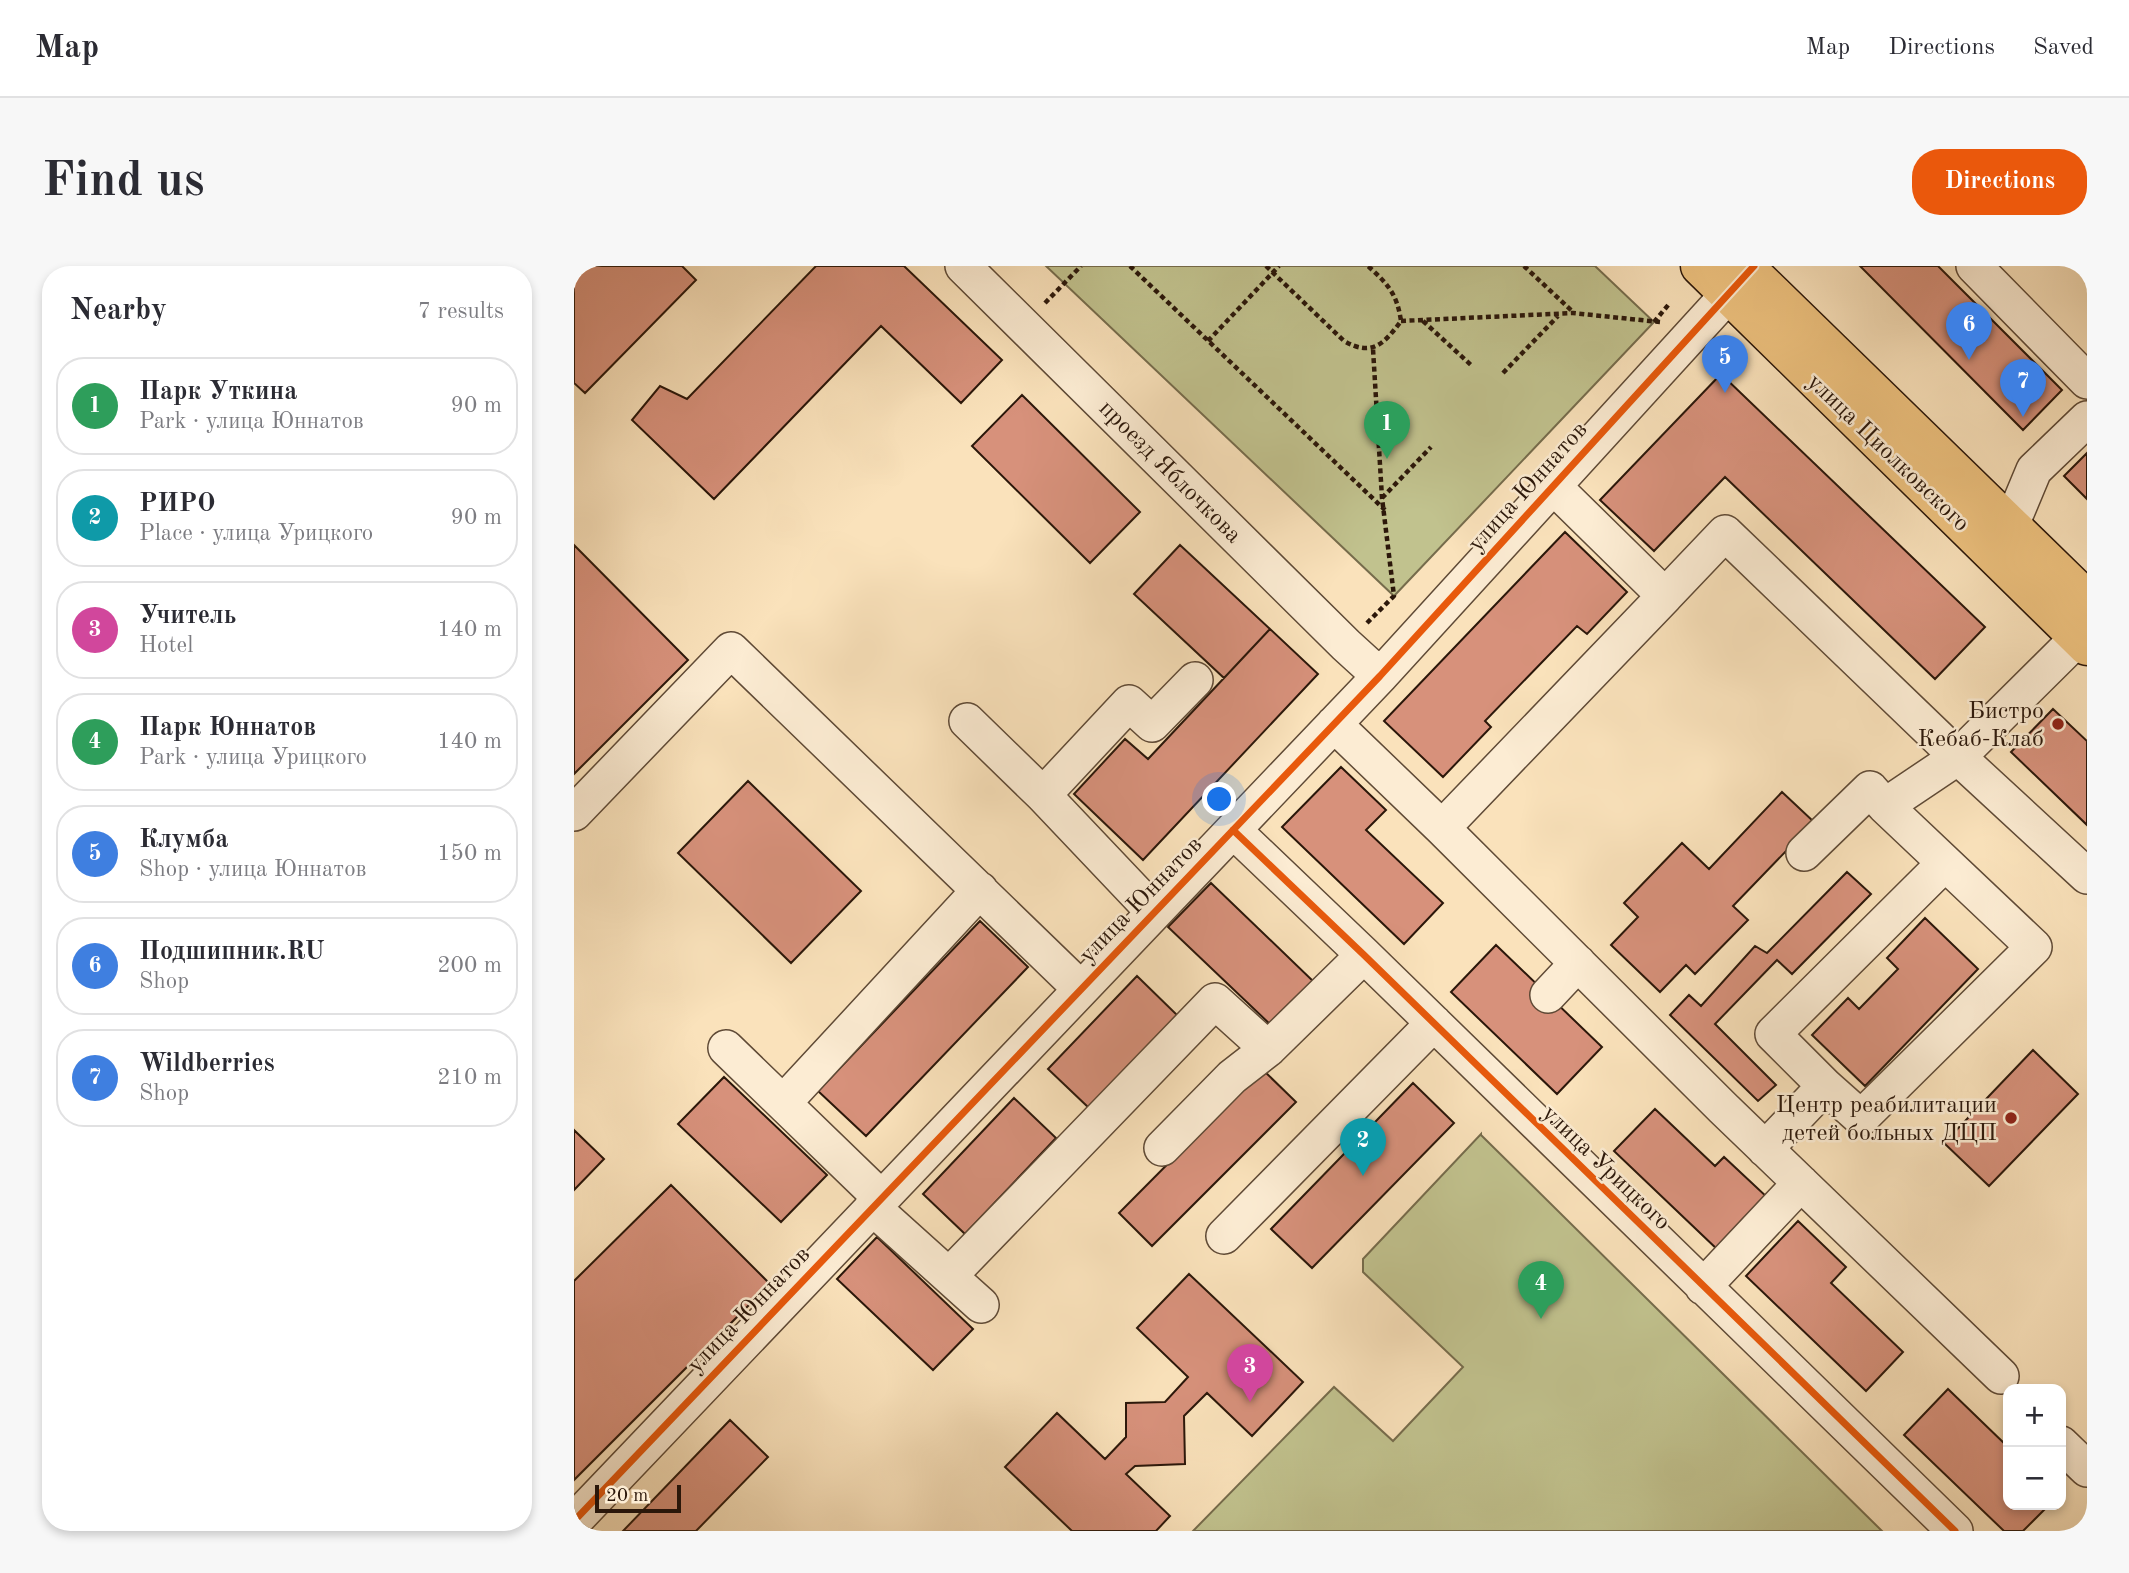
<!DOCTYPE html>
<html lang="en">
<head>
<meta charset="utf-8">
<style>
	body { margin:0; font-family:"Old Standard TT",serif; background:#f7f7f7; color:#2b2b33 }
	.controls { position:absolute; right:21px; bottom:21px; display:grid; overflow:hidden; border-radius:14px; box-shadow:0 4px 10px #0003 }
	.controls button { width:63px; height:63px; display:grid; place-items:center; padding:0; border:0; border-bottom:2px solid #e1e1e2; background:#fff; color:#2b2b33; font:35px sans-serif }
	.scale { position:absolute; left:21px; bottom:18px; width:86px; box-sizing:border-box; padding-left:7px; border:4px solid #2b170a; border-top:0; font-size:19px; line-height:24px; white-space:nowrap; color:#2b170a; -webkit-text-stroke:5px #fcecd3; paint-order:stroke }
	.you { position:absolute; left:646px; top:534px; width:24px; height:24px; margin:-18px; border:5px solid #fff; border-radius:50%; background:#1a73e8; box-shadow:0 0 0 10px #1a73e833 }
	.badge { display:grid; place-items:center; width:46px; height:46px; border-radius:50%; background:#ea580c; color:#fff; font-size:23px; font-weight:700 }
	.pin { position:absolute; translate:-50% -58px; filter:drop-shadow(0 2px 4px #0008) }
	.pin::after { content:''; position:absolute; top:37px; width:24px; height:21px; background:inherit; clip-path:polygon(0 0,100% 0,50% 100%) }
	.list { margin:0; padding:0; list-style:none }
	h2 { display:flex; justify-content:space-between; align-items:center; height:91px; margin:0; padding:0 28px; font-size:30px }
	h2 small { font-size:23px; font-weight:400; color:#7c7c81 }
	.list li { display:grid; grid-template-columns:46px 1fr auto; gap:21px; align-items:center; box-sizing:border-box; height:98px; margin:0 14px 14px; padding:0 14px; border:2px solid #e1e1e2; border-radius:28px }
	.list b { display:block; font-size:26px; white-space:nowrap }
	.list p { margin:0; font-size:23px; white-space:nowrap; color:#7c7c81 }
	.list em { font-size:23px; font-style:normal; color:#7c7c81 }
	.map { position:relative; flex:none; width:1513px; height:1265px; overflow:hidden; border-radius:28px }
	header { display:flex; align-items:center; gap:42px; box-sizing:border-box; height:98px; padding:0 35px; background:#fff; border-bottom:2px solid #e1e1e2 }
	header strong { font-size:33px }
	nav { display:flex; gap:38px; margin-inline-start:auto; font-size:24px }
	.intro { display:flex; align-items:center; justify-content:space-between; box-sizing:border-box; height:168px; padding:0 42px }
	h1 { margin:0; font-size:49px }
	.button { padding:18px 32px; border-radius:28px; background:#ea580c; color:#fff; font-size:24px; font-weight:700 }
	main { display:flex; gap:42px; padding:0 42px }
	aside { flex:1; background:#fff; border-radius:28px; box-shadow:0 4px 10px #0003 }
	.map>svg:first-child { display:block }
	.green { fill:#c1c28e; stroke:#766c4c; stroke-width:2 }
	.building { fill:#d7917b; stroke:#2b170a; stroke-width:2 }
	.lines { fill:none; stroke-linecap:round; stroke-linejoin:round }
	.minor-casing { stroke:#5f4a36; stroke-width:38 }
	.major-casing { stroke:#2b170a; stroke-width:41 }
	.path { stroke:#2b170a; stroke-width:4.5; stroke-dasharray:5 3.5; stroke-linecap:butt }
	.minor { stroke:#fcecd3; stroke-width:35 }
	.major { stroke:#edc17e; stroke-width:38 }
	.cycleway-casing { stroke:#fcecd3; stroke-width:11 }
	.cycleway { stroke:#e8590c; stroke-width:7 }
	.poi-dot { fill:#8f2418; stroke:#fcecd3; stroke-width:2.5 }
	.labels { text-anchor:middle; stroke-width:5; stroke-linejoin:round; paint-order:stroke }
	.street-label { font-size:24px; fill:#2b170a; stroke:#fcecd3 }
	.poi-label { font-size:24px; fill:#2b170a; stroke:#fcecd3; text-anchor:end }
</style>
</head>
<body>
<header>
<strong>Map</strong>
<nav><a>Map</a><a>Directions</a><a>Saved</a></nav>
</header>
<div class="intro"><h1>Find us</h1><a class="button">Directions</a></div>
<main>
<aside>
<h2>Nearby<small>7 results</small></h2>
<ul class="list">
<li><span class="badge" style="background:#2e9e5b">1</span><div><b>Парк Уткина</b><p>Park · улица Юннатов</p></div><em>90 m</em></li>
<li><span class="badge" style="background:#0f9aa8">2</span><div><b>РИРО</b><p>Place · улица Урицкого</p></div><em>90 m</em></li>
<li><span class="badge" style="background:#d1479c">3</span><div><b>Учитель</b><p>Hotel</p></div><em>140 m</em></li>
<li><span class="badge" style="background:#2e9e5b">4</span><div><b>Парк Юннатов</b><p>Park · улица Урицкого</p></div><em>140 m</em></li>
<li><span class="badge" style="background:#3f7fe0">5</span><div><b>Клумба</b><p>Shop · улица Юннатов</p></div><em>150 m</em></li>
<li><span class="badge" style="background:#3f7fe0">6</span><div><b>Подшипник.RU</b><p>Shop</p></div><em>200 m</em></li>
<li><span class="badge" style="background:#3f7fe0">7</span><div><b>Wildberries</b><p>Shop</p></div><em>210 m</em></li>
</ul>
</aside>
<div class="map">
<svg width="1513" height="1265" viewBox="0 0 1513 1265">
	<rect width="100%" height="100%" fill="#fae2bb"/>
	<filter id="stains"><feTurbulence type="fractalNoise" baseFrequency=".00286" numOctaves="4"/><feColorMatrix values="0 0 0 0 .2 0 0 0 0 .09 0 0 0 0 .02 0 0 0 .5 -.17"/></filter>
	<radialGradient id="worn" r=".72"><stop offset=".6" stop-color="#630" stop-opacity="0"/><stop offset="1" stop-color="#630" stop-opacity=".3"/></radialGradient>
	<path class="green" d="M472 0H1021L1080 56 820 330Z
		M907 868V869L1308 1265H619L760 1121 819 1175 889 1101 789 1006V993Z"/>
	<path class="building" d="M0 0H108L122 14 11 127 0 117Z
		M242 0H330L428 94 387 137 307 60 140 233 58 154 86 120 113 133Z
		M1286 0H1364L1488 124 1449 164Z
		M1147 108 1411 361 1361 413 1151 211 1080 285 1026 234Z
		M448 129 566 246 516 297 398 180Z
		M1513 187V233L1490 210Z
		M991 266 1053 326 1013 368 1003 360 911 455 917 461 869 511 810 455Z
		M0 279 114 394 0 508Z
		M606 279 696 363 650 412 560 328Z
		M696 363 744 408 569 594 500 528 551 473 574 493Z
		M1479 443 1513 475V559L1437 486Z
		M767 501 812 544 792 564 869 637 830 678 708 561Z
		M174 515 287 625 217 697 104 587Z
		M1208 526 1240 556 1159 640 1174 654 1121 708 1112 699 1086 726 1037 679 1064 651 1050 637 1108 577 1135 603Z
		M1273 606 1297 628 1218 708 1203 694 1141 758 1202 819 1184 835 1096 749 1115 729 1127 740 1181 680 1193 687Z
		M637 617 741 717 699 761 594 661Z
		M1351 652 1404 703 1291 820 1238 769 1274 732 1285 743 1324 703 1313 692Z
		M406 655 454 701 292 870 244 825Z
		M922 679 1028 781 983 828 877 726Z
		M563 710 603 749 515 842 474 803Z
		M1459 784 1504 828 1415 920 1370 877Z
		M688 803 722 836 578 980 545 947Z
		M150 811 253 909 207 956 104 858Z
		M839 817 880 857 738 1002 697 963Z
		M440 832 482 872 391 968 349 928Z
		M1081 843 1141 900 1150 891 1195 933 1145 985 1040 885Z
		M0 864 30 893 0 924Z
		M97 919 196 1018 0 1214V1015Z
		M1224 955 1272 1001 1257 1017 1329 1086 1292 1125 1172 1010Z
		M303 971 399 1063 359 1104 263 1013Z
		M615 1008 729 1116 678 1170 633 1127 610 1150 611 1198 561 1200 552 1208 596 1250 582 1265H498L431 1201 483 1147 531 1193 552 1171V1137L591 1136 614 1111 563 1062Z
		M1374 1123 1434 1181V1239H1475L1449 1265H1430L1330 1169Z
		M156 1154 194 1191 122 1265H49Z"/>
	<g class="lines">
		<defs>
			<path id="minor" d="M389 0 772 379 806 410
				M1400 0 1513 115
				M979 220 1091 330 1151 267 1384 491 1513 610
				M1437 259 1460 204 1513 153
				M393 455 469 529
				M760 458 868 562 1149 842 1427 1110
				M0 547 157 384 507 723
				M868 562 1091 330
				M659 564 790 689 1381 1265
				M1230 587 1296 523 1311 540
				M580 646 469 529 555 437 578 458 621 414
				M974 729 1004 697
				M152 782 307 932
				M1251 820 1199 768 1371 597
				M210 836 406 624
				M588 882 658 811 694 783
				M1191 883 1251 820 1287 852 1460 681 1311 540 1384 491 1513 363
				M298 941 407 1039
				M650 970 860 757
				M375 1010 641 735 694 783 790 689
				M1129 1021 1227 917
				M1487 1178 1513 1203
				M0 1255 806 410 1173 8"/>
			<path id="major" d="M1126 0 1513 380
				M1170 0 1513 334"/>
		</defs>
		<use href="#minor" class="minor-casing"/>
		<use href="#major" class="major-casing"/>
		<path class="path" d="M556 0 811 244
			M692 0 770 75C798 91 810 78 827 55 823 28 814 18 794 0
			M950 0 999 46
			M471 37 507 0
			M827 55 999 47 1086 56
			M849 55 897 99
			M1080 56 1095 38
			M634 75 705 0
			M929 107 984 50
			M808 232 857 181
			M793 357 820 330 808 232 799 83"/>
		<use href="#minor" class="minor"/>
		<use href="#major" class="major"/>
		<defs>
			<path id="cycleway" d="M659 564 790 689 1381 1265
				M0 1255 806 410 1180 0"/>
		</defs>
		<use href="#cycleway" class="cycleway-casing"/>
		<use href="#cycleway" class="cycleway"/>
	</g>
	<g class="poi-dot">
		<circle cx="1484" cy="458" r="7"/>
		<circle cx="1437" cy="852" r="7"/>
	</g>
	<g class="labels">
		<g class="street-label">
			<text transform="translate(1315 186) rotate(44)" y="8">улица Циолковского</text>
			<text transform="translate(597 205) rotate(45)" y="8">проезд Яблочкова</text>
			<text transform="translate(953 220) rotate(-48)" y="8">улица Юннатов</text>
			<text transform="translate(566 633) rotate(-46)" y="8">улица Юннатов</text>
			<text transform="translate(1033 901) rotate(44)" y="8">улица Урицкого</text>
			<text transform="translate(174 1043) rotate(-46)" y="8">улица Юннатов</text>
		</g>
		<g class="poi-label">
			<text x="1470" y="452">Бистро<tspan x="1470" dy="28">Кебаб-Клаб</tspan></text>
			<text x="1423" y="846">Центр реабилитации<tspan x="1423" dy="28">детей больных ДЦП</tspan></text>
		</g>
	</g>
	<rect width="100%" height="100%" filter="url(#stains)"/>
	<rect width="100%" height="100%" fill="url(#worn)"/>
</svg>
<div class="controls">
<button>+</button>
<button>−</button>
</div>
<div class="scale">20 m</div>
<div class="you"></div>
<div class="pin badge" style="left:813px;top:193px;background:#2e9e5b">1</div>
<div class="pin badge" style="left:789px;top:910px;background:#0f9aa8">2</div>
<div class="pin badge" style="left:676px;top:1136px;background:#d1479c">3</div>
<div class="pin badge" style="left:967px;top:1053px;background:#2e9e5b">4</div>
<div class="pin badge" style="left:1151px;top:127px;background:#3f7fe0">5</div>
<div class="pin badge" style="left:1395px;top:94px;background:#3f7fe0">6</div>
<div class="pin badge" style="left:1449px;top:151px;background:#3f7fe0">7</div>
</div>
</main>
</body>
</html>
